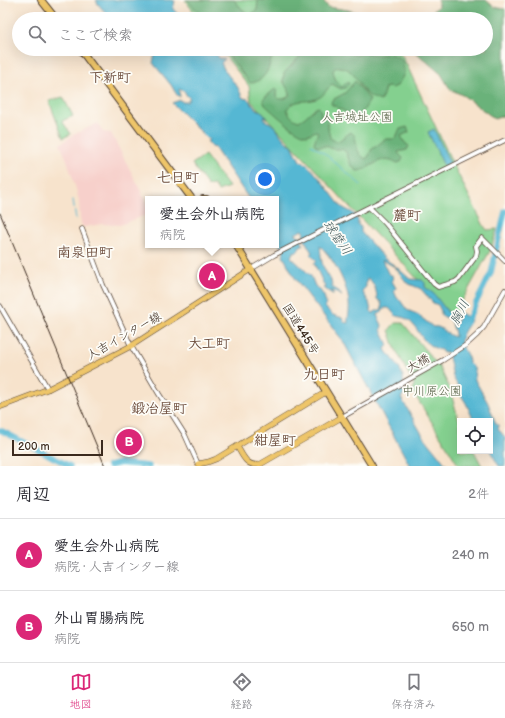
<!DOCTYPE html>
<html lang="ja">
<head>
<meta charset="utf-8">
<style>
	body { margin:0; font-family:"Balsamiq Sans","Klee One",sans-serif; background:#f2f2f3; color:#2b2b33 }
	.controls { position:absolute; right:12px; bottom:12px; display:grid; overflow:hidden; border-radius:0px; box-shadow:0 4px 16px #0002 }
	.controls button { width:36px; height:36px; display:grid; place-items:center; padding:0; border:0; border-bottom:1px solid #e1e1e2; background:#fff; color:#2b2b33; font:20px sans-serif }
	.scale { position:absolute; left:12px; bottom:10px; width:91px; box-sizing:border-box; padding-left:4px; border:2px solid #3b2a1e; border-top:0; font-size:11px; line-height:14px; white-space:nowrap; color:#3b2a1e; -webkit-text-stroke:3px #fdfcf7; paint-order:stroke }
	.you { position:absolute; left:265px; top:179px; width:14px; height:14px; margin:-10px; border:3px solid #fff; border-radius:50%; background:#1a73e8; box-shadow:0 0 0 6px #1a73e833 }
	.badge { display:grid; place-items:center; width:26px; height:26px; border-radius:50%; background:#db2777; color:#fff; font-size:13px; font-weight:700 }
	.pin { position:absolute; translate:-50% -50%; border:2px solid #fff; box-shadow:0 1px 4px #0006 }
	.popup { position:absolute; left:145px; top:196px; width:134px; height:52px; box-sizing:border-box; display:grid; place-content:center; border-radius:0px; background:#fff; filter:drop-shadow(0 1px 3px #0005); font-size:13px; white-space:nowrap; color:#7c7c81 }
	.popup b { font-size:15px; color:#2b2b33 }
	.popup::after { content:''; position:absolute; left:50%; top:100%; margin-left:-8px; border:8px solid transparent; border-top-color:#fff }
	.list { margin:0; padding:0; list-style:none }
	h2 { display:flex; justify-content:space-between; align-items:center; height:52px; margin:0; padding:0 16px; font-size:17px }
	h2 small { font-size:13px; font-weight:400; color:#7c7c81 }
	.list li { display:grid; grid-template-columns:26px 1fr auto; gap:12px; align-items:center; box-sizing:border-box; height:72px; padding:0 16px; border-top:1px solid #e1e1e2 }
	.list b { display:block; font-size:15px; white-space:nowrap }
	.list p { margin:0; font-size:13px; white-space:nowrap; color:#7c7c81 }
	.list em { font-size:13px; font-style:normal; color:#7c7c81 }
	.icon { flex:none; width:22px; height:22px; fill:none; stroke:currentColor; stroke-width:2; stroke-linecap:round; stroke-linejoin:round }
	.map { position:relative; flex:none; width:505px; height:466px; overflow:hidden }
	.search { position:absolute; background:#fff; box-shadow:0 4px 16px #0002; left:12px; right:12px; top:12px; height:44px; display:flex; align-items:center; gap:10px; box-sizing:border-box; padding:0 14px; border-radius:22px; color:#7c7c81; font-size:15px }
	.sheet { height:196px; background:#fff }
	nav { display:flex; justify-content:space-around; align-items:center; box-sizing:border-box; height:56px; border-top:1px solid #e1e1e2; background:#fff; font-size:11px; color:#7c7c81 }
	nav a { display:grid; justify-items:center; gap:2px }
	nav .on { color:#db2777 }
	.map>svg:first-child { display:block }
	.built { fill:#f7d0cb }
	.green { fill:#84d08f; stroke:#607d56 }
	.forest { fill:#6bb27a; stroke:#536e4c }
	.water { fill:#54b7d3; stroke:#487078; fill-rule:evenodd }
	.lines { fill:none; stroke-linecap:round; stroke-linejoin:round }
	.stream { stroke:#54b7d3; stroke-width:1 }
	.river { stroke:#54b7d3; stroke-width:5.5 }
	.minor-casing { stroke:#574638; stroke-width:5.5 }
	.major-casing { stroke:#574638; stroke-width:6 }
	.highway-casing { stroke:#574638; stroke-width:8 }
	.minor { stroke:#fff; stroke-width:4 }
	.major { stroke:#eec569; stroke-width:5 }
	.highway { stroke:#eec569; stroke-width:6 }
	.rail { stroke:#3b2a1e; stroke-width:1 }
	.labels { text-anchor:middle; stroke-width:3.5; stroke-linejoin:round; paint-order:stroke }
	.park-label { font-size:12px; fill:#515c40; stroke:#fdfcf7 }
	.street-label { font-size:12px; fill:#3b2a1e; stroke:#fdfcf7 }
	.water-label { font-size:13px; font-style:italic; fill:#445b5d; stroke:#fdfcf7 }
	.quarter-label { font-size:14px; font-weight:bold; fill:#6f5040; stroke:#fdfcf7 }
</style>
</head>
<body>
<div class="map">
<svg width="505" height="466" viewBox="0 0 505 466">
	<rect width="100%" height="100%" fill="#fdfcf7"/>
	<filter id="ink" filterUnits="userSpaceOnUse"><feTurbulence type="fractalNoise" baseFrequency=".025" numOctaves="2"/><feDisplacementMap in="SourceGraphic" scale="8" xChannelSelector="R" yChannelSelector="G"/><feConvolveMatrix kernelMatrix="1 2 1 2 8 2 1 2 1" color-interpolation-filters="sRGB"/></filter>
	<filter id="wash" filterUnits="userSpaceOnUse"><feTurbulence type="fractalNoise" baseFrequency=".012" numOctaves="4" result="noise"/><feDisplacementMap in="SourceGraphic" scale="16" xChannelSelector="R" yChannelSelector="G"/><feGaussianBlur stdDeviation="0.9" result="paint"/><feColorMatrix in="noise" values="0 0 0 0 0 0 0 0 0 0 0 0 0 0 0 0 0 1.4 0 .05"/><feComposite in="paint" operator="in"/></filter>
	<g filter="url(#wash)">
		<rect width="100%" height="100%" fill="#f7e3cc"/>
		<path class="built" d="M98 123 103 132 111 133 140 189 148 209V214L120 225 102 224 84 227 82 226 80 219 79 200 76 189 67 160 60 144 75 134Z"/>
		<path class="green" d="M185 0H264L267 19H199Z
			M220 49H397L403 57 453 164 484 226 487 230 497 229 491 249 457 310 450 314 251 101 249 86Z
			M63 97 73 116 62 121 71 134 63 138 49 101Z
			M205 155 229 187 218 191 214 185 208 186 192 164Z
			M395 323H403L440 368 449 387 460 424V451H474L482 466H459L413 392 414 384 395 348 389 330Z"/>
		<path class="forest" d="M187 0H234L242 9 250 15 257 10 258 0H323L328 7 348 10 380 19H205Z
			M438 0H486L494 7 505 9V115L495 119 464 96 450 89 441 74 412 49H486V19H423L438 7Z
			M225 49H274C270 64 268 81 250 83L228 55Z
			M307 49H345L352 54 357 55 365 53 378 55 391 54 400 58 403 62 404 70V74L399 83 397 86 392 88 388 87 385 88 381 101C377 100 370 97 367 94 357 84 354 66 337 67L333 70C334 77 336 82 342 87L346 83 348 82 349 84 345 88 341 89 332 84C326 89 325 96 316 99 306 103 294 98 287 109 288 115 294 120 299 121L304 118 315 108 319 107 321 112V117L325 116 329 118 327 123 330 138 337 142 351 132 355 136C357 145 356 154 366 159L370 154 371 150 383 141 386 139H395L400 129 407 127 409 132 401 136 405 143 409 146 407 150 398 152 399 154 403 158 401 162 397 163C395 162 394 161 391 160 379 156 369 171 357 171L351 165 346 152 342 149H333L326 146 317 147 314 143 318 132 316 131C313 132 310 134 307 135 297 135 273 112 265 105L263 99 275 89 277 90 276 94 277 98C281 100 285 99 289 96L290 93 283 81 284 73Z
			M355 81 370 100 358 119 331 104 332 100 345 93Z"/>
		<path class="water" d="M96 0H171L175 1 173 9 178 14V19H127L121 14 122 19H111L98 4Z
			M150 49H213L220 59H225L221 63C225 72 231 79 237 86 239 89 241 95 243 98L248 99 255 108 261 111 263 114 267 117H264L266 121C279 125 280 141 292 145L300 161C311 163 333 197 341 206 344 209 346 209 349 211 353 212 356 217 358 220V225L361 227V232L385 259 394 265 410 279 422 280 425 283V287L434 294 450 315 453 324 457 323 459 313 463 314 471 320C468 327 460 334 461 343 463 350 469 355 469 363L474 368 475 380 488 403 496 424 499 426 498 429 505 437V466H499L490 451V421H474L466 403 459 392 460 390 453 377 448 352 443 353 441 350C415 344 421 318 396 316L389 308H384L381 313 377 315 382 325 381 330 388 345 385 349 388 354 391 356 399 368 403 376 404 394 401 398 422 434 447 466H410L343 341 295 278 283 256 284 253 282 247 276 242V199H249L214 147 213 148 207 141 209 140 172 103 180 100 183 102H187L190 98 187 96 185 92 179 89 180 97 177 95 171 85 153 63 155 54ZM302 230 304 231 303 237 312 253 310 254 317 261 314 263 325 287 323 288 334 295 331 290 342 296 337 290 332 287C332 279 329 278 326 272 321 264 321 255 320 246 335 260 351 290 349 311 349 315 347 319 348 323L344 322 343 318 333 315 325 307 326 303 324 296 320 290 315 286 311 276 291 257 293 252 298 251 300 246 303 245 301 237 295 234ZM382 260 395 267 407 283 421 289 433 303 438 305 441 311V316L449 318C452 324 455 330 455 337 446 335 442 325 433 327L417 314 407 310 400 300 397 298 394 291 396 288 392 281 393 276 388 273ZM367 278C374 281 377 292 377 299L381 302 382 309 374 312V314L371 311 369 302 362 291 366 287V282Z
			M434 129 450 163 444 166 428 132Z"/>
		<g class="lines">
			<path class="stream" d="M311 145 323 152 361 185
				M73 200 76 219"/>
			<path class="river" d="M466 323 491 273 505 211
				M0 430 70 466
				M109 466 120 463 149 466"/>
		</g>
	</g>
	<g filter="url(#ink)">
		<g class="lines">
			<defs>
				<path id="minor" d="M369 207 385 223 434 284 438 287 455 282 459 279 476 256 477 251 476 246 482 238 505 261
					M82 229 103 285 131 346 159 394 185 435 198 464
					M251 269 274 255 369 207 505 140
					M0 306 48 389
					M342 417 443 360 466 345 477 335 484 327 505 290"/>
				<path id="major" d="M0 407 48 389 131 346 251 269
					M237 446C243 456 246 466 259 465L342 417
					M199 466 198 464 208 462 216 459 326 392"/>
				<path id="highway" d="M41 0 56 19
					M80 49 192 199
					M203 199H206
					M236 245 372 466"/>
			</defs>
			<use href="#minor" class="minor-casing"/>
			<use href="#major" class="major-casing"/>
			<use href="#highway" class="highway-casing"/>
			<use href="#minor" class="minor"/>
			<use href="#major" class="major"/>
			<use href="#highway" class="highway"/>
			<path class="rail" d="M0 213 105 466"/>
		</g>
	</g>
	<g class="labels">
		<g class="park-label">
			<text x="357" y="121">人吉城址公園</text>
			<text x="432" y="395">中川原公園</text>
		</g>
		<g class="street-label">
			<text transform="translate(301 329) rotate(58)" y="4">国道445号</text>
			<text transform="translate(124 336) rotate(-30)" y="4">人吉インター線</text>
			<text transform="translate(418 363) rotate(-30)" y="4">大橋</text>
		</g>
		<g class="water-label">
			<text transform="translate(338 237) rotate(55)" y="5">球磨川</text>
			<text transform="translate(459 312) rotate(-63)" y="5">胸川</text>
		</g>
		<g class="quarter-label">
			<text x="110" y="82">下新町</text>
			<text x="178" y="182">七日町</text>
			<text x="407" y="220">麓町</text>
			<text x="85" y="257">南泉田町</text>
			<text x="209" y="348">大工町</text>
			<text x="324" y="379">九日町</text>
			<text x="159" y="413">鍛冶屋町</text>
			<text x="275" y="445">紺屋町</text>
		</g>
	</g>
</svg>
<div class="controls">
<button><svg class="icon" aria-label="locate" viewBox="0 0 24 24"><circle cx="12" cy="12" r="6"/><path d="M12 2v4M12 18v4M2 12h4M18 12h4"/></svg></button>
</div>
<div class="scale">200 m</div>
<div class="you"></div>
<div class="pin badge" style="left:212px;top:276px">A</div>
<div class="popup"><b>愛生会外山病院</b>病院</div>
<div class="pin badge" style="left:129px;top:442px">B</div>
<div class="search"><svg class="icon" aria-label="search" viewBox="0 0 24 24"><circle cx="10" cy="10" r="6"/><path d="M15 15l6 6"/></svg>ここで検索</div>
</div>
<section class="sheet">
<h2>周辺<small>2件</small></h2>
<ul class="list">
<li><span class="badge">A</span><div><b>愛生会外山病院</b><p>病院 · 人吉インター線</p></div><em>240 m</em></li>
<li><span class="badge">B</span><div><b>外山胃腸病院</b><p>病院</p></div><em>650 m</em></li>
</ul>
</section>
<nav>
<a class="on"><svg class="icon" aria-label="map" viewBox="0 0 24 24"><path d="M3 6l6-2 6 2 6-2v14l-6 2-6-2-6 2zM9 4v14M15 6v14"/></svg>地図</a>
<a><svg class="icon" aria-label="directions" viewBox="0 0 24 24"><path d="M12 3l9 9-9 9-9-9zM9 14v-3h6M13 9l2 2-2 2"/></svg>経路</a>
<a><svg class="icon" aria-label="saved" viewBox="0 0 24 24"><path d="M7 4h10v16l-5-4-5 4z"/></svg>保存済み</a>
</nav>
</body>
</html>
